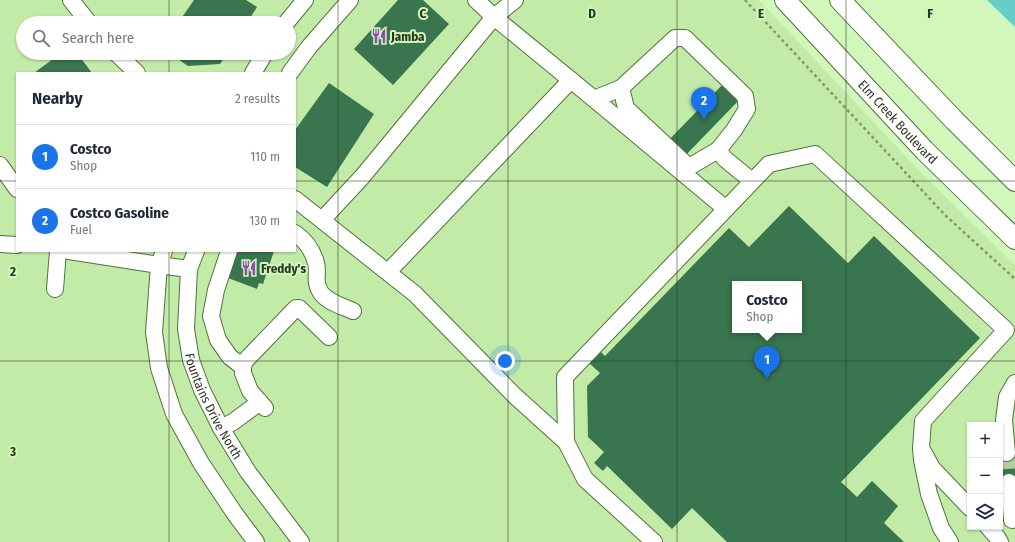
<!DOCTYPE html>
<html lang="en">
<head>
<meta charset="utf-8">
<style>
	body { margin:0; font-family:"Fira Sans Condensed",sans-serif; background:#f2f2f3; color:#1f2937 }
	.controls { position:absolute; right:12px; bottom:12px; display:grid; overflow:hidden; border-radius:0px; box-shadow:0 1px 3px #0004 }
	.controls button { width:36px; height:36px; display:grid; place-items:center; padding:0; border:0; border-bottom:1px solid #e0e1e3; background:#fff; color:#1f2937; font:20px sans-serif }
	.you { position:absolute; left:505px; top:361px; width:14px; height:14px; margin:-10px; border:3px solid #fff; border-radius:50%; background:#1a73e8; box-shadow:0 0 0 6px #1a73e833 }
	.badge { display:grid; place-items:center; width:26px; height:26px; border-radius:50%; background:#1a73e8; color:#fff; font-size:13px; font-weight:700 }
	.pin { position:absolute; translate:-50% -33px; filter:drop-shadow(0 1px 2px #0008) }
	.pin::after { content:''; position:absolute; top:21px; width:14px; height:12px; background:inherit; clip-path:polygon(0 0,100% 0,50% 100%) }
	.popup { position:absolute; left:732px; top:281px; width:70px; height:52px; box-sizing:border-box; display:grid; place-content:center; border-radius:0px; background:#fff; filter:drop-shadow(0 1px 3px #0005); font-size:13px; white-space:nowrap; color:#747a83 }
	.popup b { font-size:15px; color:#1f2937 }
	.popup::after { content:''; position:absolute; left:50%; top:100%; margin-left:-8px; border:8px solid transparent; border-top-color:#fff }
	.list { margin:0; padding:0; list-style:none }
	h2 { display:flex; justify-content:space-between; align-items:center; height:52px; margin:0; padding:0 16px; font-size:17px }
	h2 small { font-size:13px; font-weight:400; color:#747a83 }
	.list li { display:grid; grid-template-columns:26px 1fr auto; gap:12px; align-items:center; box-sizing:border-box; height:64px; padding:0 16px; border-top:1px solid #e0e1e3 }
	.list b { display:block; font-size:15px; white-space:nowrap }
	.list p { margin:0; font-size:13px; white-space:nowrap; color:#747a83 }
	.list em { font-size:13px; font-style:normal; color:#747a83 }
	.icon { flex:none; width:22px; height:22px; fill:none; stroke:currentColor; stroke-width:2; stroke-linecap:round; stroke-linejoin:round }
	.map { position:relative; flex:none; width:1015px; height:542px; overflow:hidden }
	.search { position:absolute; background:#fff; box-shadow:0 1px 3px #0004; left:16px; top:16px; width:280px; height:44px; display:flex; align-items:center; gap:10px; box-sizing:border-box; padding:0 14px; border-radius:22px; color:#747a83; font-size:15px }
	.panel { position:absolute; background:#fff; box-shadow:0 1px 3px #0004; left:16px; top:72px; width:280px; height:180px; border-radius:0px }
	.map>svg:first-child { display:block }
	.built { fill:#c2eba7; fill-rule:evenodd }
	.water { fill:#66cdcb }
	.building { fill:#39754e; fill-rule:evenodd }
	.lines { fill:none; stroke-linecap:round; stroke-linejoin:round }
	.minor-tunnel { stroke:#b0d09b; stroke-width:16; stroke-dasharray:16 8; stroke-linecap:butt }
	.minor-casing { stroke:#52723b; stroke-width:18 }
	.major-casing { stroke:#52723b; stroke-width:22 }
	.path { stroke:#7f996e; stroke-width:2.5; stroke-dasharray:3 3; stroke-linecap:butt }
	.minor { stroke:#fff; stroke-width:16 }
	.major { stroke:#fff; stroke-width:20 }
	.grid { fill:none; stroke:#28361f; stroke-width:1; stroke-opacity:0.55 }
	.labels { text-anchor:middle; stroke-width:4; stroke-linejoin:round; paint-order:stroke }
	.poi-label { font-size:13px; font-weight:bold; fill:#28361f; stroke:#d2f7ba; text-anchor:start }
	.street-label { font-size:13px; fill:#28361f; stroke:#d2f7ba }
	.grid-label { font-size:13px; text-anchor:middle; font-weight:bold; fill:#28361f; stroke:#d2f7ba; stroke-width:4; stroke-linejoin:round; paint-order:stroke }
</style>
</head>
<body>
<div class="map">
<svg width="1015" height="542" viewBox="0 0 1015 542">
	<rect width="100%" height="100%" fill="#d2f7ba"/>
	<path class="built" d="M0 0H759L912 163 996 247 1015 265V542H0ZM23 23H289V53H23ZM17 73H295V251H17ZM735 284H799V330H735ZM970 425H1000V527H970Z"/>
	<path class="water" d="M987 0H1015V27Z"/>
	<path class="building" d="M194 0H246L257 7 247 23H178Z
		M398 0H423L449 24 393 85 354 49Z
		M61 53H77L92 73H34Z
		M169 53H227L220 64 188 66Z
		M726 81 742 97 682 159 666 143Z
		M329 83 374 114 327 187 295 167V130Z
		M789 206 848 263 874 236 980 338 841 482 857 497 872 481 898 506 884 523 904 542H727L692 508 672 529 607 466 603 471 594 463 604 452 588 437 587 386 600 373 589 363 600 351 605 356 729 228 749 247ZM735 284H799V330H735Z
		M235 251H274L263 284 259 283 257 289 228 278Z
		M1015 453V482H1000V454Z"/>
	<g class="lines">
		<path class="minor-tunnel" d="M1007 453 1009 482"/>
		<defs>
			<g id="minor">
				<path d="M71 0 89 23"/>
				<path d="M476 0 494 17 515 0"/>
				<path d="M286 23 305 0"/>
				<path d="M116 53 137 73"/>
				<path d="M253 73 265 53"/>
				<path d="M290 73 309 47 350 0"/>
				<path d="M621 88 626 108 689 167 718 150"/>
				<path d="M594 99 621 88 675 38H685L745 96 747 109 734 130 718 150 725 159 752 181"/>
				<path d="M0 165 17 189"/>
				<path d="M295 199 415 294 515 396 566 442 585 479 654 542"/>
				<path d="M322 220 362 177 494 17 594 99 726 209"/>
				<path d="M295 233C305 240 313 251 316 263 319 273 313 281 321 293 329 303 342 306 353 311"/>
				<path d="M0 244 17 245"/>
				<path d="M69 251 159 265 189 269"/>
				<path d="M164 251 159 265 154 332 159 368 174 414 201 463 235 514 256 542"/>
				<path id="s1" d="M196 251 189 269 186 329 191 360 202 390 221 428 248 472 301 542"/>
				<path d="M229 251 216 290 211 316 218 340 230 357 243 367"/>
				<path d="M388 272 571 80"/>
				<path d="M55 289 58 251"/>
				<path d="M265 408 250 391 243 373V367L245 361 296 308H299L329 337"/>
				<path d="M221 428 233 422 260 402"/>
				<path d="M566 442 565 377 769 164 815 154 1006 330 923 421 921 448 922 460 929 494 941 528 950 542"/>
				<path d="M924 453 932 468 970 508"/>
				<path d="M1007 453 1004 420 1007 397 1015 383"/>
				<path d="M1009 482 1012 520"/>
				<path d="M988 527 997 537 1000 542"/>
			</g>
			<g id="major">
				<path id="s2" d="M785 0 924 150 1015 239"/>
				<path d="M840 0 954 120 1015 181"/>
			</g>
		</defs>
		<use href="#minor" class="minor-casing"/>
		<use href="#major" class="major-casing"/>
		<path class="path" d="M745 0 945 215 1015 279"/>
		<use href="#minor" class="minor"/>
		<use href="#major" class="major"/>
	</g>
	<path class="grid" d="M169 0V23M338 0V542M508 0V542M677 0V542M846 0V542M169 53V73M0 181H17M295 181H1015M169 251V542M0 361H1015"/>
	<defs>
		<symbol id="restaurant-bare" viewBox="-9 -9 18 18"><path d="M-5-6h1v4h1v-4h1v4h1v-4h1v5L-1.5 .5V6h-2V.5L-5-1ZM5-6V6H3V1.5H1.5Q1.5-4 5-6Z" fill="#9447b9" stroke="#d2f7ba" stroke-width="2.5" paint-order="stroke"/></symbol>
	</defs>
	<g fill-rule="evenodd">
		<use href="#restaurant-bare" x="368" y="25" width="22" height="22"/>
		<use href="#restaurant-bare" x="238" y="257" width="22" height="22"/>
	</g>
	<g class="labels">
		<g class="poi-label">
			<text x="391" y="41">Jamba</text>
			<text x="261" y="273">Freddy's</text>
		</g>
		<g class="street-label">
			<text dy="5" stroke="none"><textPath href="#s2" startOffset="166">Elm Creek Boulevard</textPath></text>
			<text dy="5" stroke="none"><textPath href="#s1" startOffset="162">Fountains Drive North</textPath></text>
		</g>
	</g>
	<g class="grid-label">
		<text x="423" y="18">C</text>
		<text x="592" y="18">D</text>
		<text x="761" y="18">E</text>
		<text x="930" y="18">F</text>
		<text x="13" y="276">2</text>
		<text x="13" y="456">3</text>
	</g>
</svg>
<div class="controls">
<button>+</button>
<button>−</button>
<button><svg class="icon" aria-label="layers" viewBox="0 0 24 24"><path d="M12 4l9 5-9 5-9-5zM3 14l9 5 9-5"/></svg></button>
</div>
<div class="you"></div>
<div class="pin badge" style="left:767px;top:379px">1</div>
<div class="popup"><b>Costco</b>Shop</div>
<div class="pin badge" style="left:704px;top:120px">2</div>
<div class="search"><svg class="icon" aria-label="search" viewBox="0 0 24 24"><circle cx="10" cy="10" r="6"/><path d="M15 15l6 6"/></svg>Search here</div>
<section class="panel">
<h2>Nearby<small>2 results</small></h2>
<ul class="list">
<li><span class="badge">1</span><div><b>Costco</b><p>Shop</p></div><em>110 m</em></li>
<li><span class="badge">2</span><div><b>Costco Gasoline</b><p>Fuel</p></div><em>130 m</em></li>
</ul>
</section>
</div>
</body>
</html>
